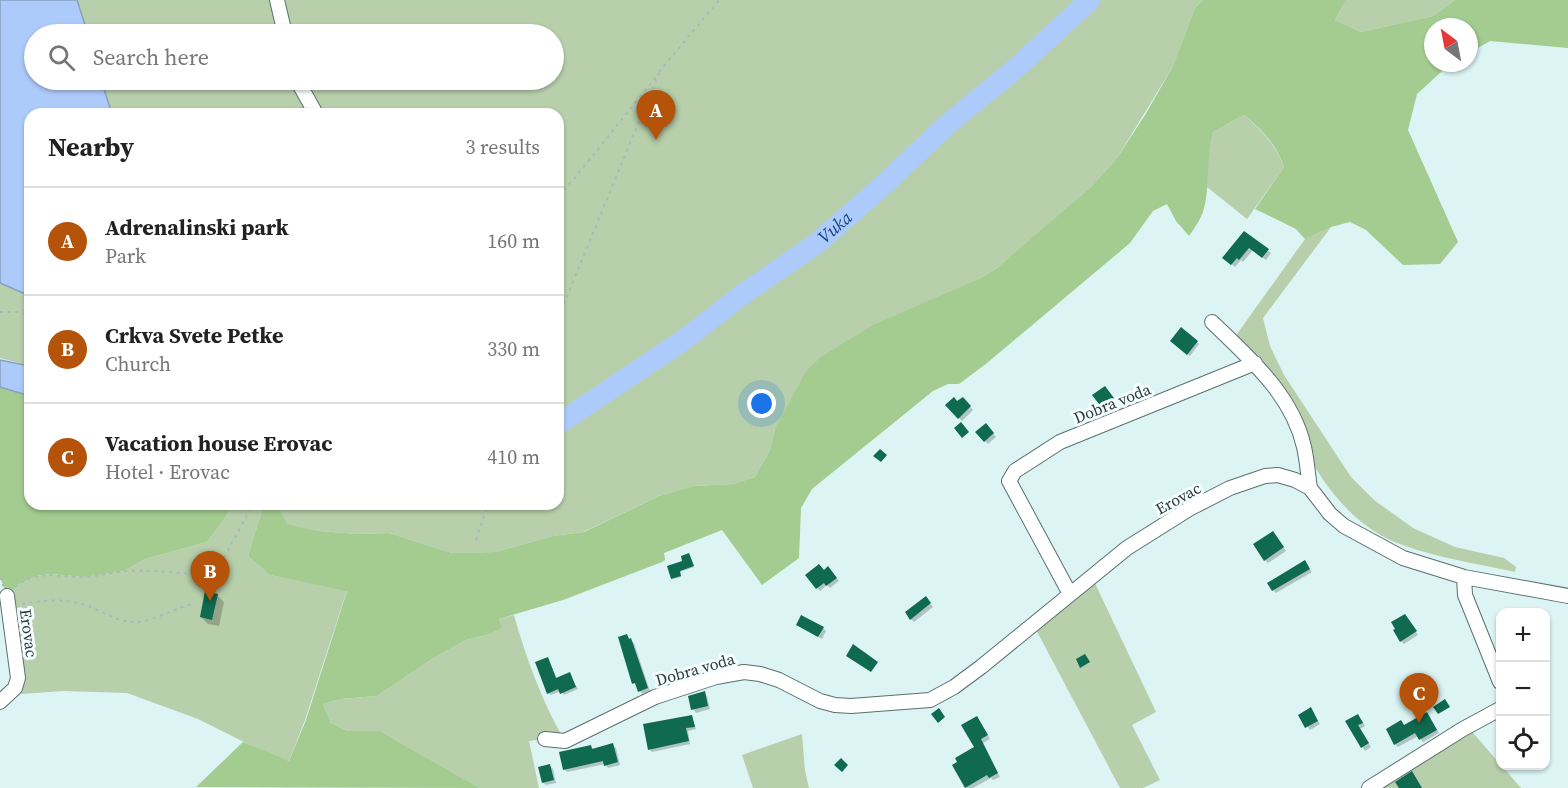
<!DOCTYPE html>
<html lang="en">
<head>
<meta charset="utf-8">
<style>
	body { margin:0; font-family:"Source Serif 4",serif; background:#f2f2f2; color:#222 }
	.controls { position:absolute; right:18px; bottom:18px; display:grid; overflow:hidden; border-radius:12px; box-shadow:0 2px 4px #0004 }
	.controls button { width:54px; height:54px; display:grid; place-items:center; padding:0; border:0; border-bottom:2px solid #e0e0e0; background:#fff; color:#222; font:30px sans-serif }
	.compass { position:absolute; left:1424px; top:18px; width:54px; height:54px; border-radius:50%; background:#fff; box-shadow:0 2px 4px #0004; rotate:328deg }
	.you { position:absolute; left:762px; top:404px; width:21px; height:21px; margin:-15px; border:4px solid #fff; border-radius:50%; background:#1a73e8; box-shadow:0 0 0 9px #1a73e833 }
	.badge { display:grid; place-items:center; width:39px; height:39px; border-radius:50%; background:#b45309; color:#fff; font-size:20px; font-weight:700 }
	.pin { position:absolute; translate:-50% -50px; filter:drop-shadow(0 2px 3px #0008) }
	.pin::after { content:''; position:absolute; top:32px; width:21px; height:18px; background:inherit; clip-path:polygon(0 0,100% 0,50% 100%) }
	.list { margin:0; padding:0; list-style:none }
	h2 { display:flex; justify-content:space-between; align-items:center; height:78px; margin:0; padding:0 24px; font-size:26px }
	h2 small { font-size:20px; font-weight:400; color:#767676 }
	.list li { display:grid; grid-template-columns:39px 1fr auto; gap:18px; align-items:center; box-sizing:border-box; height:108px; padding:0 24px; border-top:2px solid #e0e0e0 }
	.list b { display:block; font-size:22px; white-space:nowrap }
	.list p { margin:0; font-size:20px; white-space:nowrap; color:#767676 }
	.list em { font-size:20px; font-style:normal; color:#767676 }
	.icon { flex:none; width:33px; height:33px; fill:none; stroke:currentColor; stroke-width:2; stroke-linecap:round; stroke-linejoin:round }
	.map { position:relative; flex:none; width:1568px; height:788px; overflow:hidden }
	.search { position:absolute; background:#fff; box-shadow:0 2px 4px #0004; left:24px; top:24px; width:540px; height:66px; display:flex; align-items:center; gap:15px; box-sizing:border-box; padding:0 21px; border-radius:33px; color:#767676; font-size:22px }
	.panel { position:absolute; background:#fff; box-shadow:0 2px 4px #0004; left:24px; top:108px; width:540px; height:402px; border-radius:18px }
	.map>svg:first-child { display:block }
	.green { fill:#b7cfab }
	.forest { fill:#a4cc90 }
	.water { fill:#adcbfa; stroke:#879fc0; stroke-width:1.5 }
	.shadow { fill:#0003 }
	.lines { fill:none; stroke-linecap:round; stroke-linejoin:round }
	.river { stroke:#adcbfa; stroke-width:21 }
	.building { fill:#0f6a4f }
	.minor-casing { stroke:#5a6f6f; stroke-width:16 }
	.path { stroke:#a8bbbb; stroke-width:2; stroke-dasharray:3 4.5; stroke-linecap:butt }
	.minor { stroke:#fff; stroke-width:14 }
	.labels { text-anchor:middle; stroke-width:6; stroke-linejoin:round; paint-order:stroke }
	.street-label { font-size:16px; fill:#2f3839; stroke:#f4fefe }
	.water-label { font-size:18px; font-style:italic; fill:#154183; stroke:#f4fefe }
</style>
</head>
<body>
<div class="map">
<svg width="1568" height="788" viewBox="0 0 1568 788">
	<rect width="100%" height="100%" fill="#dcf4f4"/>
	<path class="green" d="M77 0H1203L1195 8 1172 68 1117 158 1091 187 1025 245 997 268 979 279 775 429 770 450 755 477 733 484 694 486 659 496 583 532 553 536 495 552 452 553 389 533 358 534 319 531 286 524 276 504H558V114H112L101 80H554V34H88Z
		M1346 0H1455L1433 16 1361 32 1335 20Z
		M1244 115C1262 130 1276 145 1284 167L1247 219 1207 187 1208 148 1213 132Z
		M1331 227 1263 318 1270 346 1284 375 1351 477 1374 500 1413 528 1455 547 1504 558 1516 567 1515 572C1475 563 1418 555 1382 536 1347 516 1322 483 1304 447 1300 439 1298 430 1293 422 1274 394 1252 368 1232 341L1305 239Z
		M0 283 30 296V366L0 358Z
		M233 504H264L248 556 270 575 347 590 305 720 289 761 262 751 198 719 127 693 63 691 7 695 15 688 7 596 17 585 36 576 52 574 85 577 124 571 145 559 207 542 225 518Z
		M1092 577 1156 712 1132 725 1160 780 1143 788H1120L1033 624Z
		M514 615C526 658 542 702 565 741L545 739 529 741 539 788H480L380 731H348L331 723 323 704 341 699 377 696 432 659 466 640 490 634 503 628 499 619Z
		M1468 727 1521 788H1369Z
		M802 734 805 771 809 788H753L742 755Z"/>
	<path class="forest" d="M1203 0H1346L1335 20 1361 32 1433 16 1455 0H1568V48L1490 41 1469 53V27H1433V63H1451L1417 94 1408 130 1458 242 1440 264 1403 265 1366 230 1350 222 1331 227 1305 239 1296 229 1255 209 1284 167C1277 145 1262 129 1244 115L1213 132C1205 158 1211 186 1203 212 1200 220 1194 229 1189 236L1176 221 1167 204 1153 211 1130 243 987 363 959 384H948L933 391 812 489 801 508 799 558 762 585 722 530 664 553 665 560 662 562 563 600 499 619 503 628 490 634 466 640 432 659 377 696 341 699 323 704 331 723 348 731H380L480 788 196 787 243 742 289 761 306 720 347 591 270 575 248 556 264 504H276L287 524 319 531 358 534 389 533 452 553 495 552 553 536 584 532 659 496 694 486 733 484 755 477 770 450 775 429 806 371 821 357 873 325 979 279 997 268 1091 187 1117 158 1145 115 1172 68 1195 8Z
		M0 387 30 396V504H233L225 518 207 542 145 559 124 571 85 577 52 574 36 576 17 585 7 596 0 577Z"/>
	<path class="water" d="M0 0H77L88 34H34V80H101L112 114H30V296L0 283Z
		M0 360 30 366V396L0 387Z"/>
	<path class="shadow" d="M1244 233 1271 253 1266 260 1253 250 1243 262 1241 260 1235 267 1224 258Z
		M1197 342 1199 344 1190 356 1175 344Z
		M1108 391 1116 402 1106 410 1103 407Z
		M963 399 973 410 962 421 947 405 958 403Z
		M986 425 996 437 988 444 977 432Z
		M1275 536 1286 551 1268 563 1265 560Z
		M690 556 694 567 680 572 681 577 673 579 672 578Z
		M1307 565 1312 572 1276 593 1273 590Z
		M824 571H831L839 581 830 588 827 585 820 591 817 588Z
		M217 595 224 602 219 626 208 624 201 617Z
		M929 601 933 607 914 622 911 619Z
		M1408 619 1418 635 1404 644 1401 641Z
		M798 625 823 628 826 631 822 639Z
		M627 636 634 643 650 691 642 694 634 683Z
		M548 659 557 679 569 674 578 689 564 695 561 691 551 695 548 693Z
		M704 693 707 696 710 709 696 713 693 709Z
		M1313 712 1320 724 1310 730 1300 715Z
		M692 716 696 729 688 731 690 744 652 752 650 750Z
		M1429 717 1439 733 1423 742 1418 736 1398 747 1395 744Z
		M977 718 990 739 983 743 1000 777 993 780 991 778 973 788H967L954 766 976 748Z
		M1361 719 1365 726 1360 729 1371 747 1365 751 1347 722Z
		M612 744 616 748 620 765 608 768 605 764 567 772 564 769 591 746 594 750Z
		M550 766 553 769 556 783 546 785 543 782Z"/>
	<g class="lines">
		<path class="river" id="s1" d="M558 424 685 339 743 294 816 244 881 187 949 123 1016 68 1090 0"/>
	</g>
	<path class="building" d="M1244 231 1269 249 1262 258 1249 248 1239 260 1237 258 1231 265 1222 258Z
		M1181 327 1198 341 1187 355 1170 341Z
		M1105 386 1114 398 1102 408 1092 395Z
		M954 397 957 401 963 397 971 406 958 419 945 405Z
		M961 422 969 432 962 438 954 428Z
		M986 423 994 433 984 442 975 432Z
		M880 449 887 455 881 462 873 456Z
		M1273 531 1284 547 1264 561 1253 544Z
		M689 553 694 566 680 571 681 576 671 579 667 566 682 561 681 556Z
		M1305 560 1310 569 1272 591 1267 583Z
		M819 564 824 570 828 566 837 578 826 586 824 583 816 589 805 575Z
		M205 591 218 594 212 620 200 617Z
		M926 596 931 603 910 620 905 612Z
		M1405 614 1417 631 1400 642 1393 630 1395 629 1391 622Z
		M801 615 824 627 818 637 796 625Z
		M627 634 629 639 631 638 648 688 638 692 635 683 632 684 618 637Z
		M853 644 878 662 871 672 846 656Z
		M1085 654 1090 662 1080 668 1076 659Z
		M548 657 556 678 570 672 576 687 560 694 558 689 547 694 535 662Z
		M705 691 708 706 691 710 688 696Z
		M1445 699 1450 707 1438 714 1433 707Z
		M1311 707 1318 721 1305 728 1298 715Z
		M939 708 945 717 938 723 931 714Z
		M1427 712 1437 730 1419 740 1415 733 1394 745 1386 729 1401 720 1404 725Z
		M1358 714 1363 723 1358 725 1369 743 1361 748 1345 721Z
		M692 715 695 727 686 728 689 741 648 750 643 724Z
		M977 716 988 735 981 739 998 773 989 778 987 775 965 788 952 765 957 762 955 758 974 747 961 725Z
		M613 743 618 762 604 766 603 761 563 770 559 752 591 745 592 749Z
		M841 758 848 765 842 772 834 765Z
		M550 764 554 780 542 783 538 767Z
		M1412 771 1422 788H1399L1395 782Z"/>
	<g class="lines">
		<defs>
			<path id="minor" d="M277 0 285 34
				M297 80 316 114
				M1212 322C1249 358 1292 394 1304 447 1307 460 1308 475 1310 488
				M1464 577 1465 595 1500 682
				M1070 594 1009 481 1015 471 1060 442 1255 363
				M0 702 15 688 18 678 7 596
				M545 739 565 741 655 697 716 677 744 672 760 674 779 680 820 701 835 705 851 706 930 700 954 687 981 667 1127 548 1189 509 1230 488 1265 476 1278 475 1295 480 1310 488 1330 514 1344 526 1403 558 1464 577 1568 596
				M1369 788 1463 729 1500 709"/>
		</defs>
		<use href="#minor" class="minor-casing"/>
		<path class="path" d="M659 72 719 0
			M558 195 574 179 656 77
			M0 312H17L30 315
			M558 318 659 73
			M476 540 488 504
			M0 577 3 586
			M210 584 253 504
			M15 587C38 568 60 578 86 577 100 576 113 572 127 571 157 570 185 573 214 577
			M22 604C41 601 62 598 82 604 99 609 116 622 134 622 150 623 175 608 192 604"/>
		<use href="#minor" class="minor"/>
	</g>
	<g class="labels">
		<g class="street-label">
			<text transform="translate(1112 403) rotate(-22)" y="6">Dobra voda</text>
			<text transform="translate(1178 498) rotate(-29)" y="6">Erovac</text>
			<text transform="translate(29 633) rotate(82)" y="6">Erovac</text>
			<text transform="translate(695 669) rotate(-16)" y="6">Dobra voda</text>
		</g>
		<g class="water-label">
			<text dy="6" stroke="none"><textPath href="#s1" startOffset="340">Vuka</textPath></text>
		</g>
	</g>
</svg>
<div class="controls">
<button>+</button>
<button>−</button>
<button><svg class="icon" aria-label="locate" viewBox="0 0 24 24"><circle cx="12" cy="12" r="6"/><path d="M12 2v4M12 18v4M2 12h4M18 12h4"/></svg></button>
</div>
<svg class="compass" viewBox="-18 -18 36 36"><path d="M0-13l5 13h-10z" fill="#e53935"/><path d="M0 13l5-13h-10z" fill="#767676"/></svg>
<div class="you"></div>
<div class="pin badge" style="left:656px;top:140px">A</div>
<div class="pin badge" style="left:210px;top:601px">B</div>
<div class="pin badge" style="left:1419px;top:723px">C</div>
<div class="search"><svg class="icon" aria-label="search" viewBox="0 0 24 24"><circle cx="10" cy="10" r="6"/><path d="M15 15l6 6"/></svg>Search here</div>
<section class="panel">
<h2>Nearby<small>3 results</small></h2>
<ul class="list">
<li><span class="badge">A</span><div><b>Adrenalinski park</b><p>Park</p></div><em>160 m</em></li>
<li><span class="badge">B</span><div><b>Crkva Svete Petke</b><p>Church</p></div><em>330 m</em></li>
<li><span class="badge">C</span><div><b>Vacation house Erovac</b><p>Hotel · Erovac</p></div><em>410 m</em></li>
</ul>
</section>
</div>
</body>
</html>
